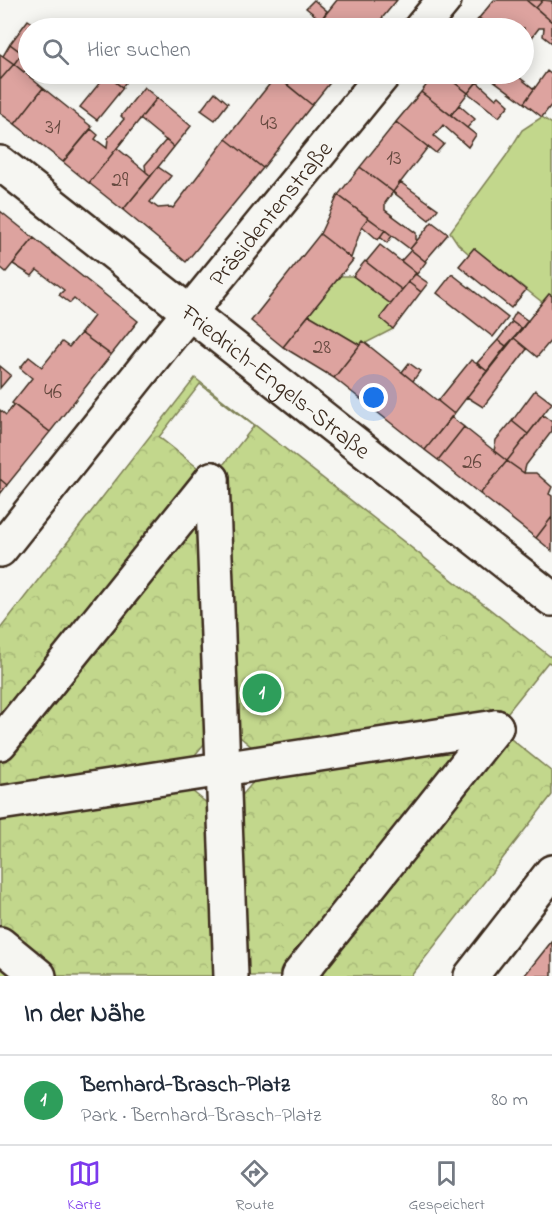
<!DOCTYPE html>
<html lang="de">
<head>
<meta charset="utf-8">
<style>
	body { margin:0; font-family:"Indie Flower",sans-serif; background:#f2f2f3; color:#1f2937 }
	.you { position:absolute; left:374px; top:398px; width:21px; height:21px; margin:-15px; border:4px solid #fff; border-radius:50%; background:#1a73e8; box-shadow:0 0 0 9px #1a73e833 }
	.badge { display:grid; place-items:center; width:39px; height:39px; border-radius:50%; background:#7c3aed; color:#fff; font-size:20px; font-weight:700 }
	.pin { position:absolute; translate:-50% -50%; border:3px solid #fff; box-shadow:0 2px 6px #0006 }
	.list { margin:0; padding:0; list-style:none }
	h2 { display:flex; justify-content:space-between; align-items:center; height:78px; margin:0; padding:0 24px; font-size:26px }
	h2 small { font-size:20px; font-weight:400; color:#747a83 }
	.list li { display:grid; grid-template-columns:39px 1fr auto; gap:18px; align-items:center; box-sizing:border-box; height:90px; padding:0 24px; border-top:2px solid #e0e1e3 }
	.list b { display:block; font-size:22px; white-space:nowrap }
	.list p { margin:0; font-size:20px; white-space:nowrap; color:#747a83 }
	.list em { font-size:20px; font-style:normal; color:#747a83 }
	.icon { flex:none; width:33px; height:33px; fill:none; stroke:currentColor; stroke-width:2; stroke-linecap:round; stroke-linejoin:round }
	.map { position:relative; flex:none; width:552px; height:976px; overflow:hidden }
	.search { position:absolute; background:#fff; box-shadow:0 3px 15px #0003; left:18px; right:18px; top:18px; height:66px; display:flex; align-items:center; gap:15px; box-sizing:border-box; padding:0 21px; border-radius:33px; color:#747a83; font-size:22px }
	.sheet { height:168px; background:#fff }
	nav { display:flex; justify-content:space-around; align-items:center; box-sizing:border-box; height:84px; border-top:2px solid #e0e1e3; background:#fff; font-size:16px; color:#747a83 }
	nav a { display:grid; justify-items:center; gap:3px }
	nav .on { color:#7c3aed }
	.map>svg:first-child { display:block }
	.grass { fill:#c2d78c; stroke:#7e8055; stroke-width:1.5 }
	.park { fill:url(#park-crowns); stroke:#7e8055; stroke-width:1.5; fill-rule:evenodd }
	.building { fill:#dda39f; stroke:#3b2a1e; stroke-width:1.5 }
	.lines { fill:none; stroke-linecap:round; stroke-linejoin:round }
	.street-casing { stroke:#3b2a1e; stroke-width:38 }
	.street { stroke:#f6f6f2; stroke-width:33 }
	.labels { text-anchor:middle; stroke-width:4.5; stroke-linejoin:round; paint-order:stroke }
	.number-label { font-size:21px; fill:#64483e }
	.street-label { font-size:24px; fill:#3b2a1e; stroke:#f6f6f2 }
</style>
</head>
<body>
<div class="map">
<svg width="552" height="976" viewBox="0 0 552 976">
	<defs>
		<pattern id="park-crowns" width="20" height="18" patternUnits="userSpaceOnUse" patternTransform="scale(1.5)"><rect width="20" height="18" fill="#c2d78c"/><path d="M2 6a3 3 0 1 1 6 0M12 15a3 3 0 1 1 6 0" fill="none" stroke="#a8b978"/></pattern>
	</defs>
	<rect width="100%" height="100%" fill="#f6f6f2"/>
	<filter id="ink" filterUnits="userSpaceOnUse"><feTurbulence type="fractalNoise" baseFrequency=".0167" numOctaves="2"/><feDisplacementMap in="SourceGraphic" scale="12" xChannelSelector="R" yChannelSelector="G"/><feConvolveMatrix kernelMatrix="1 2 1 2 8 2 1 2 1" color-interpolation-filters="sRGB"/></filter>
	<g filter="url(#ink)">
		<path class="grass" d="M542 117 552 124V296L549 294 542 302 474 248 469 254 458 244 450 232 506 156 522 130Z
			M340 276H353L391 304 380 318 393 329 366 343 363 341 360 345 309 315Z"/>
		<path class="park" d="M195 378 552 658V664L548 662 496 727 552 772V795L411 976H0V629ZM200 384 254 426 212 479 159 437ZM222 722 270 762 224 817 176 778Z"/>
		<path class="building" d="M314 0 327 11 321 20 306 8Z
			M337 0H397L374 28H334L321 20Z
			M494 0H526L552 22V43L543 36 544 28H539L524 48V28H492L479 18Z
			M526 0H543L536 8Z
			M543 0 552 1V22L536 8Z
			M479 18 492 28H471Z
			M28 20 40 28H28V45L22 53 10 44Z
			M298 22 306 28H292Z
			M10 44 22 53 14 64 3 56Z
			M28 45V59L22 53Z
			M22 53 28 59V68L24 72 14 64Z
			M0 54 14 64 0 80Z
			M14 64 43 88 15 124 0 113V80Z
			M547 71 552 75V104L542 117 524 103Z
			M113 74H132L122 87 110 78Z
			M273 74H291L284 82Z
			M291 74H337L312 105 284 82Z
			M435 74H443L468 93 451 115 421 92Z
			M443 74H483L468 93Z
			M485 74H515L534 89 524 103Z
			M106 75 123 88 97 120 80 107Z
			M276 76 312 105 263 168 226 139Z
			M477 82 496 99 499 96 509 105 499 117 468 93Z
			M144 87 157 98 89 183 63 162 91 129 98 135 95 139 107 148 108 138 124 119 121 116Z
			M43 88 92 127 63 162 15 124Z
			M215 92 228 103 215 120 201 110Z
			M421 92 476 135 468 147 443 125 434 136 444 144 436 153 396 122Z
			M157 98 191 126 174 147 140 119Z
			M459 105 475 119 467 128 451 115Z
			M396 122 428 147 393 192 360 167Z
			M226 139 263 168 186 262 123 210 158 167 171 176 150 202 158 208 171 207 173 208Z
			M166 140 174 147 151 176 146 172 145 165Z
			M117 148 151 176 123 210 89 183Z
			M360 167 393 192 385 203V210L416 233V242L410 249 338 195Z
			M400 182 438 209 429 220 393 192Z
			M338 195 368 218 362 226 351 258 320 234Z
			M0 211 34 238 6 272 0 267Z
			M368 218 385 230 378 240 362 226Z
			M432 222 448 234 425 261 410 249Z
			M385 230 392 236 387 243 380 237Z
			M320 234 353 260 283 347 251 321Z
			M34 238 138 321 111 355 81 333 94 316 74 299 70 303 59 295 64 290 37 270 32 276 13 264Z
			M380 245 416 273 402 290 366 262Z
			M474 248 526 290 511 308 459 266Z
			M411 250 426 262 417 274 401 261Z
			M365 261 402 290 391 304 353 276Z
			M415 274 428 283 421 292 408 282Z
			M452 274 508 318 493 337 437 293Z
			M408 282 421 292 393 329 380 318Z
			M549 294 552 296V339L537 357 514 338Z
			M516 312 528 321 522 329 511 321Z
			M309 315 360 345 334 378 283 347Z
			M512 322 522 329 506 346 498 340Z
			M81 333 111 355 50 432 12 403 32 378 20 368 29 357 42 367 62 342 69 347Z
			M514 338 527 349 483 407 467 397Z
			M498 340 506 346 487 371 477 363Z
			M363 341 454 414 425 450 334 378Z
			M471 360 487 371 454 414 438 401Z
			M409 363 420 371 413 381 402 372Z
			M0 366 11 375 0 388Z
			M535 390 552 403 528 434 512 421Z
			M14 405 50 432 7 485 0 479V410L6 415Z
			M543 415 552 422V431L526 465 524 473 507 461Z
			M451 417 464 427 438 460 425 450Z
			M512 421 528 434 507 461 494 451 496 440Z
			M464 427 507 461 480 494 438 460Z
			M507 461 524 473H536L552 487 549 494 552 496V517L536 538 480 494Z
			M0 479 7 485 0 494Z
			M552 517V551L536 538Z
			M552 941V976H524Z"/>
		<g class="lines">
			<defs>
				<g id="street">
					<path d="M421 28 444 0"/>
					<path id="s1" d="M0 163 552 599"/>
					<path d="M212 479 231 976"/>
					<path id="s2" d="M0 550 166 341 384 74"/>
					<path d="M0 743 212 479"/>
					<path d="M0 803 496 727"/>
					<path d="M0 944 39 976"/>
					<path d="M298 976 496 727"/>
					<path d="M471 976 552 872"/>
				</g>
			</defs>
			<use href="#street" class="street-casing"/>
			<use href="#street" class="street"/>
		</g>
	</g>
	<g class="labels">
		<g class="number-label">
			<text x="269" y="129">43</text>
			<text x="53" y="133">31</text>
			<text x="394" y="164">13</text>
			<text x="120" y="186">29</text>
			<text x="322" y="353">28</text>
			<text x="53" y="398">46</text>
			<text x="472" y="468">26</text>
		</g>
		<g class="street-label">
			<text dy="8" stroke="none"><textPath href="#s2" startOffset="432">Präsidentenstraße</textPath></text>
			<text dy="8" stroke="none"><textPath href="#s1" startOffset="352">Friedrich-Engels-Straße</textPath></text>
		</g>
	</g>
</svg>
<div class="you"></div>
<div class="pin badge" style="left:262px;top:693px;background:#2e9e5b">1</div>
<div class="search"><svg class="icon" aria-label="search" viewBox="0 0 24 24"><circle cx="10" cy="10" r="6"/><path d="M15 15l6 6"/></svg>Hier suchen</div>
</div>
<section class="sheet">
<h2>In der Nähe<small></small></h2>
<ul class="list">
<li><span class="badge" style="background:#2e9e5b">1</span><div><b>Bernhard-Brasch-Platz</b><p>Park · Bernhard-Brasch-Platz</p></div><em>80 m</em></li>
</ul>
</section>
<nav>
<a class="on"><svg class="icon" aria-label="map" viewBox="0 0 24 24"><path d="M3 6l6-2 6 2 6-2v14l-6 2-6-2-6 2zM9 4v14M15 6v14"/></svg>Karte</a>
<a><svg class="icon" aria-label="directions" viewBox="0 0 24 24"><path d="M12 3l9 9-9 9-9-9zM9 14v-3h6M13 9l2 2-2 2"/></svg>Route</a>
<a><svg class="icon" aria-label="saved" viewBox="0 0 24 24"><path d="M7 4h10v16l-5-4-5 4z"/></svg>Gespeichert</a>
</nav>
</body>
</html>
